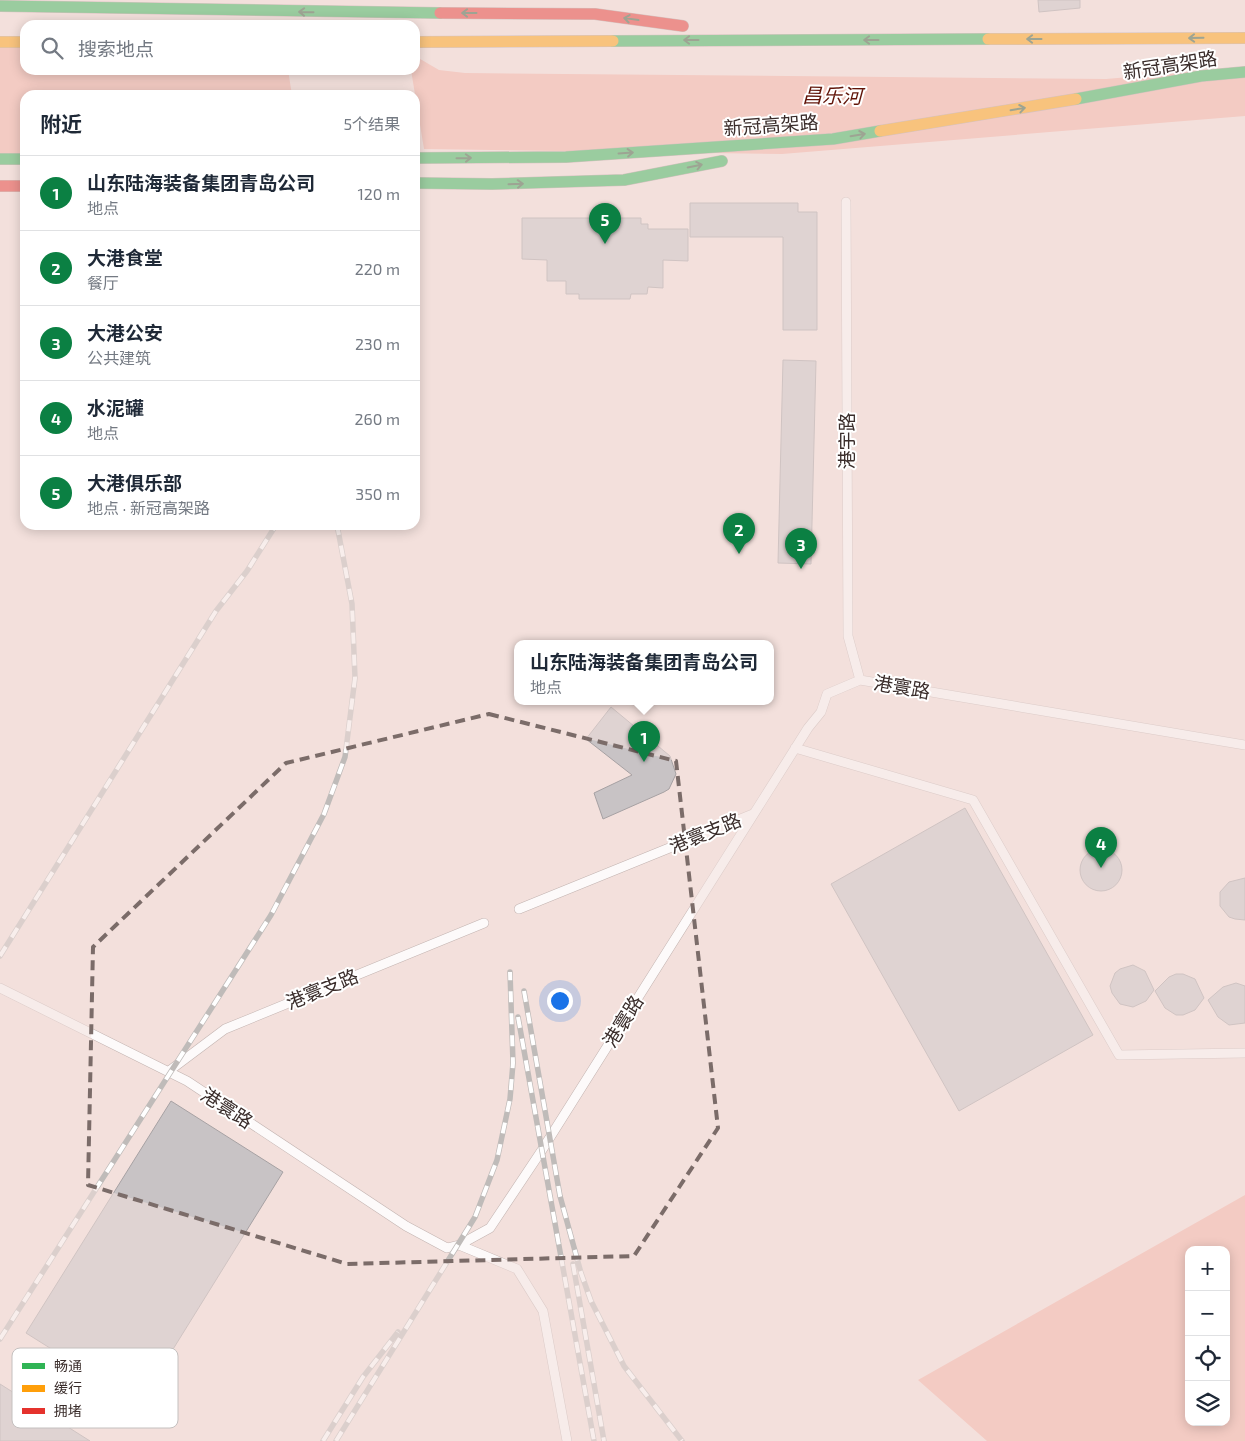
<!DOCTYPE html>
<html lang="zh">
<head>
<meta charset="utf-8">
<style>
	body { margin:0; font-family:"Exo 2","Noto Sans SC",sans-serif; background:#f6f6f7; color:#1f2937 }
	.controls { position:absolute; right:15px; bottom:15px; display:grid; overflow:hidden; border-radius:10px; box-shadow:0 2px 12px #0003 }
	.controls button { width:45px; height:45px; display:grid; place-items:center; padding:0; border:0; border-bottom:1px solid #e0e1e3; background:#fff; color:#1f2937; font:25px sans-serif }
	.you { position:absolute; left:559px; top:1000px; width:18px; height:18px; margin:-12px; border:4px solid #fff; border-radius:50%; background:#1a73e8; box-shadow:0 0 0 8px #1a73e833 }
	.badge { display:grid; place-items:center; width:32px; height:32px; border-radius:50%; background:#0b8043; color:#fff; font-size:16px; font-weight:700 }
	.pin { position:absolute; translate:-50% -41px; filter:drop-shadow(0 1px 2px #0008) }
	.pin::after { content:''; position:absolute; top:26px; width:18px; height:15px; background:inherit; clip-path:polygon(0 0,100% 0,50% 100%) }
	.popup { position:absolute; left:514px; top:640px; width:260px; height:65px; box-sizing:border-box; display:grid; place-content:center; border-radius:10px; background:#fff; filter:drop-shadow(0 1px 4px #0005); font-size:16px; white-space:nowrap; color:#747a83 }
	.popup b { font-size:19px; color:#1f2937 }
	.popup::after { content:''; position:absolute; left:50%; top:100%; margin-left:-10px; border:10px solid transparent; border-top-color:#fff }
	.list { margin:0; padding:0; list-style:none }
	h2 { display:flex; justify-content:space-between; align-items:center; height:65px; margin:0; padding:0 20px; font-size:21px }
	h2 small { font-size:16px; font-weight:400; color:#747a83 }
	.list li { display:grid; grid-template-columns:32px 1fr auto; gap:15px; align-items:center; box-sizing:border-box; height:75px; padding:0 20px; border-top:1px solid #e0e1e3 }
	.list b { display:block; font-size:19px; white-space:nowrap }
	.list p { margin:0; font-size:16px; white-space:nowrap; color:#747a83 }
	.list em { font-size:16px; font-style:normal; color:#747a83 }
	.icon { flex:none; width:28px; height:28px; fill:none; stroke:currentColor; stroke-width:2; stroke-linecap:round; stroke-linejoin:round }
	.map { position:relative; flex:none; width:1245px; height:1441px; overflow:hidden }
	.search { position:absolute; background:#fff; box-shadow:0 2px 12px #0003; left:20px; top:20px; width:400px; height:55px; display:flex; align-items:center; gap:12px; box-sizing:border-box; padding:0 18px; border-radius:15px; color:#747a83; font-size:19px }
	.panel { position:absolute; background:#fff; box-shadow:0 2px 12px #0003; left:20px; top:90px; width:400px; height:440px; border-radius:15px }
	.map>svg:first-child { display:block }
	.water { fill:#f4b1a4; fill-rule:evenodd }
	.building { fill:#c8c3c5; stroke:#a6a1a3 }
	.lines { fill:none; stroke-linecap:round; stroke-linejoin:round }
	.lane-casing { stroke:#c2b3b0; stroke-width:10 }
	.fast-casing { stroke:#b19e9b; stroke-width:12 }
	.slow-casing { stroke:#b19e9b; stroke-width:12 }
	.jam-casing { stroke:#b19e9b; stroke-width:12 }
	.lane { stroke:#fdfafa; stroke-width:9 }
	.fast { stroke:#30b455; stroke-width:11 }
	.slow { stroke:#ff9f0a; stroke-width:11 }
	.jam { stroke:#e5322d; stroke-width:11 }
	.rail-casing { stroke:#bfbbb9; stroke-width:5.5 }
	.rail { stroke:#fff; stroke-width:4; stroke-dasharray:11; stroke-linecap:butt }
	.oneway { stroke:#365c3a }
	.marked { fill:none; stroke:#7b6c69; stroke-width:4; stroke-dasharray:10 6; stroke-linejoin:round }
	.labels { text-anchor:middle; stroke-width:4; stroke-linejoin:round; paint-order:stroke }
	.street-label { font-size:19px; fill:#3a2d2b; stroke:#fff }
	.water-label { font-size:20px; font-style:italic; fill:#611408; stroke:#fff }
	.key { fill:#fff; stroke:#c4c0bf; stroke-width:1 }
	.key-label { font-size:14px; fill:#3a2d2b }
</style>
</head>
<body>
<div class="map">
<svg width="1245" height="1441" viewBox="0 0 1245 1441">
	<rect width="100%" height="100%" fill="#f3e0dc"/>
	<path class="water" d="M0 46H25V70H288L292 95H25V153H0Z
		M415 56 439 70 465 73 1106 79 1245 67V116L782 154 424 149 411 70H415Z
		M1245 1195V1441H987L918 1380ZM1189 1250H1226V1422H1189Z"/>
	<path class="building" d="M1038 0H1080V8L1039 12Z
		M690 203H798V212H817V330H783V237H690Z
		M522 218H641V224H648V229H688V261L663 260V288L648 287 647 294H631L630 299H579V294H566V281H547V260L522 259Z
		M783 360 816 361 811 564 778 563Z
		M611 707 670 756 676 774 669 789 664 792 603 819 594 793 632 775 586 739Z
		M965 808 1093 1035 959 1111 831 884Z
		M1080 870a21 21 0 1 1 42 0a21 21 0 1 1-42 0Z
		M1245 878V920L1235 919 1229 917 1220 906V892L1229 882Z
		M1133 965 1145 971 1154 990 1146 1001 1133 1007 1120 1004 1112 993 1110 986 1115 973 1120 969Z
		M1176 974H1183L1195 979 1204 998 1195 1010 1183 1015H1176L1165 1008 1155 991 1169 977Z
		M1236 983 1245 986V1023L1229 1025 1218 1017 1208 1000 1223 987Z
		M171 1101 283 1172 139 1404 26 1333Z
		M0 1384 90 1441H0Z"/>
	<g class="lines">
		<defs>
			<path id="lane" d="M846 202 848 636 860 680
				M795 748 973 800 1119 1055 1245 1053
				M519 909 753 814
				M0 988 187 1081 406 1226 447 1248 459 1245 490 1228 542 1150 808 728 821 712 827 694 860 680 1245 745
				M169 1071 225 1029 484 923
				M459 1245 517 1269 543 1311 567 1441"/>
			<path id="fast" d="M0 6 440 13
				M613 41 988 39
				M1076 99 1201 76 1245 72
				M415 158 566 157 833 139 880 131
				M0 159H25
				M415 183 492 184 624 180 722 161"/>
			<path id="slow" d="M988 39 1245 38
				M0 42H25
				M415 42 613 41
				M880 131 1076 99"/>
			<path id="jam" d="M440 13 595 14 683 26
				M0 186H25"/>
		</defs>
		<use href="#lane" class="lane-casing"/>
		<use href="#fast" class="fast-casing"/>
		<use href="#slow" class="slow-casing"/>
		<use href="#jam" class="jam-casing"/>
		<use href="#lane" class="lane"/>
		<use href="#fast" class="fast"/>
		<use href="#slow" class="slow"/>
		<use href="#jam" class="jam"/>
		<defs>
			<path id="rail" d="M0 956 216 611 247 571 276 525
				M524 991 560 1196 581 1273 591 1301 624 1366 682 1441
				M518 1017 594 1441
				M573 1264 604 1441
				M0 1339 271 915 324 814 345 757 355 678 352 604 337 525
				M323 1441 363 1377 398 1332
				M336 1441 475 1217 497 1160 510 1099 513 1063 510 972"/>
		</defs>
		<use href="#rail" class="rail-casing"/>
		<use href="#rail" class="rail"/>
	</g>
	<defs><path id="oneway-shaft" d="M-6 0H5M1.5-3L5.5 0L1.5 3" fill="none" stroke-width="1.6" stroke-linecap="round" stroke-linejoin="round" transform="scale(1.25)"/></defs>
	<g class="oneway">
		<use href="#oneway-shaft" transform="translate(306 12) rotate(-179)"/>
		<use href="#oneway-shaft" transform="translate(469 13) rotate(-180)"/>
		<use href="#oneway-shaft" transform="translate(631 19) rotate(-172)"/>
		<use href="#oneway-shaft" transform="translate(1196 38) rotate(179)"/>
		<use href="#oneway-shaft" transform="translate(1034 39) rotate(180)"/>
		<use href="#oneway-shaft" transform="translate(691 40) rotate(-180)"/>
		<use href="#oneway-shaft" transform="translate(871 40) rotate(180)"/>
		<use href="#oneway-shaft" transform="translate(1018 109) rotate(-9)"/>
		<use href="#oneway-shaft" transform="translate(858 135) rotate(-9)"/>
		<use href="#oneway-shaft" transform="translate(626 153) rotate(-4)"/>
		<use href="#oneway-shaft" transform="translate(464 158) rotate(-1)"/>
		<use href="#oneway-shaft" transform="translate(695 166) rotate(-11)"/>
		<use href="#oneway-shaft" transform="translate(516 184) rotate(-2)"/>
	</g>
	<path d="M0 0H1245V1441H0ZM489 714 676 761 718 1128 634 1256 347 1264 88 1185 93 947 286 763Z" fill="#f3e0dc" fill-opacity=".55" fill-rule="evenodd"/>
	<path class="marked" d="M489 714 676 761 718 1128 634 1256 347 1264 88 1185 93 947 286 763Z"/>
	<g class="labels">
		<g class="street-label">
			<text transform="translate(1170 65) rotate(-9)" y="7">新冠高架路</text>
			<text transform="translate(771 125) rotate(-4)" y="7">新冠高架路</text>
			<text transform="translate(847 441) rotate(-90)" y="7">港宇路</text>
			<text transform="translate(902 687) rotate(10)" y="7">港寰路</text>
			<text transform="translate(705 833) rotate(-22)" y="7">港寰支路</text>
			<text transform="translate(322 989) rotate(-22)" y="7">港寰支路</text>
			<text transform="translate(623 1021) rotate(-58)" y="7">港寰路</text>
			<text transform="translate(227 1108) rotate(33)" y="7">港寰路</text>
		</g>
		<g class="water-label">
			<text transform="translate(832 96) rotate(1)" y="7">昌乐河</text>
		</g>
	</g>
	<rect x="12" y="1348" width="166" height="80" rx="8" class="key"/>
	<rect x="22" y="1363" width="23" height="6" fill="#30b455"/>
	<rect x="22" y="1385" width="23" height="7" fill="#ff9f0a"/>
	<rect x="22" y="1408" width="23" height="6" fill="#e5322d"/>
	<g class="key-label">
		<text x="54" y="1371">畅通</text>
		<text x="54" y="1393">缓行</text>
		<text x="54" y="1416">拥堵</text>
	</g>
</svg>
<div class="controls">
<button>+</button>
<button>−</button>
<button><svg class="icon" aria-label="locate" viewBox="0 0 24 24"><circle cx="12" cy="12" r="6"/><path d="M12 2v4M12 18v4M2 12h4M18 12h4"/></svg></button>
<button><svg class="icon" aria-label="layers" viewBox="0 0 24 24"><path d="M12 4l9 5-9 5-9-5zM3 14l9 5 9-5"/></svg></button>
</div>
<div class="you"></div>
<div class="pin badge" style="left:644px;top:762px">1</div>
<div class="popup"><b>山东陆海装备集团青岛公司</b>地点</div>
<div class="pin badge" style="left:739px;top:554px">2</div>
<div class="pin badge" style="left:801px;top:569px">3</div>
<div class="pin badge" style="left:1101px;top:868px">4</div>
<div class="pin badge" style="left:605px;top:244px">5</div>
<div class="search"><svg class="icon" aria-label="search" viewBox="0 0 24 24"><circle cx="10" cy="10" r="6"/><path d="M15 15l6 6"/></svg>搜索地点</div>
<section class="panel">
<h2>附近<small>5个结果</small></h2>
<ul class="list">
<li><span class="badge">1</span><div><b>山东陆海装备集团青岛公司</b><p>地点</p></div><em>120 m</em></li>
<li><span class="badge">2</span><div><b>大港食堂</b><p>餐厅</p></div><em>220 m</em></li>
<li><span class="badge">3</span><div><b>大港公安</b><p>公共建筑</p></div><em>230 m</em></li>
<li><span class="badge">4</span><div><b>水泥罐</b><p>地点</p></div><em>260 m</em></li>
<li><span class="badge">5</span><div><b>大港俱乐部</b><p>地点 · 新冠高架路</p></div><em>350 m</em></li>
</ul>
</section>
</div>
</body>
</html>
